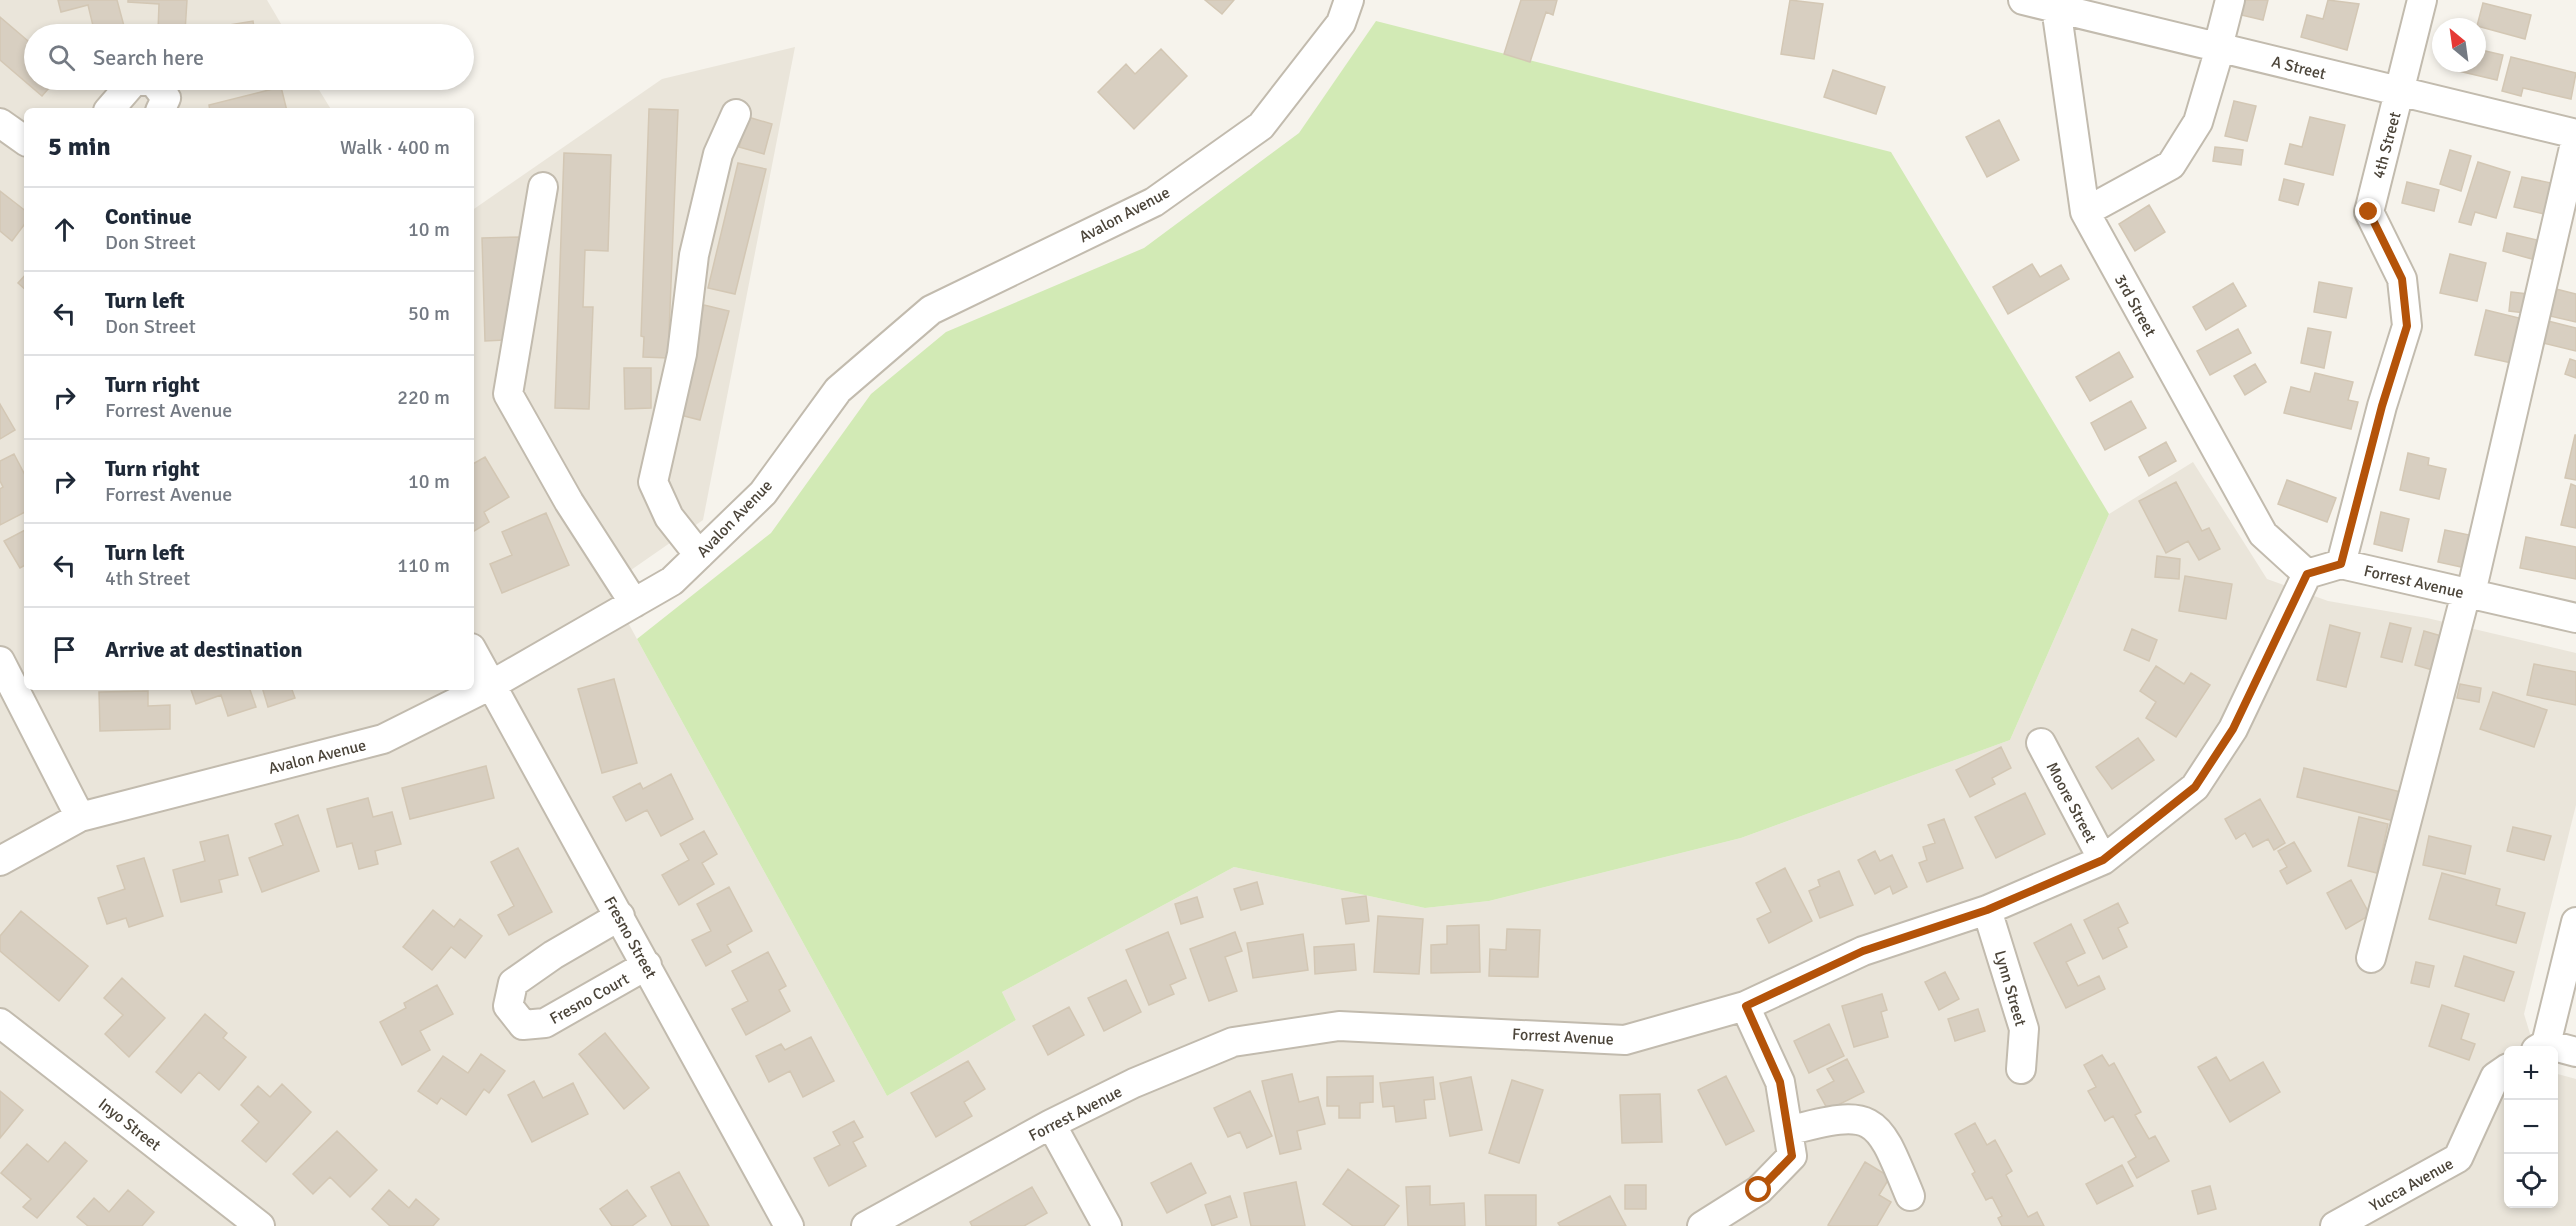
<!DOCTYPE html>
<html lang="en">
<head>
<meta charset="utf-8">
<style>
	body { margin:0; font-family:Signika,sans-serif; background:#f2f2f3; color:#1f2937 }
	.controls { position:absolute; right:18px; bottom:18px; display:grid; overflow:hidden; border-radius:9px; box-shadow:0 3px 9px #0003 }
	.controls button { width:54px; height:54px; display:grid; place-items:center; padding:0; border:0; border-bottom:2px solid #e0e1e3; background:#fff; color:#1f2937; font:30px sans-serif }
	.compass { position:absolute; left:2432px; top:18px; width:54px; height:54px; border-radius:50%; background:#fff; box-shadow:0 3px 9px #0003; rotate:331deg }
	.stop { position:absolute; width:18px; height:18px; margin:-14px; border:4px solid #b45309; border-radius:50%; background:#fff }
	.stop.end { background:#b45309; border-color:#fff; box-shadow:0 2px 6px #0008 }
	.list { margin:0; padding:0; list-style:none }
	h2 { display:flex; justify-content:space-between; align-items:center; height:78px; margin:0; padding:0 24px; font-size:26px }
	h2 small { font-size:20px; font-weight:400; color:#747a83 }
	.list li { display:grid; grid-template-columns:39px 1fr auto; gap:18px; align-items:center; box-sizing:border-box; height:84px; padding:0 24px; border-top:2px solid #e0e1e3 }
	.list b { display:block; font-size:22px; white-space:nowrap }
	.list p { margin:0; font-size:20px; white-space:nowrap; color:#747a83 }
	.list em { font-size:20px; font-style:normal; color:#747a83 }
	.icon { flex:none; width:33px; height:33px; fill:none; stroke:currentColor; stroke-width:2; stroke-linecap:round; stroke-linejoin:round }
	.map { position:relative; flex:none; width:2576px; height:1226px; overflow:hidden }
	.search { position:absolute; background:#fff; box-shadow:0 3px 9px #0003; left:24px; top:24px; width:450px; height:66px; display:flex; align-items:center; gap:15px; box-sizing:border-box; padding:0 21px; border-radius:33px; color:#747a83; font-size:22px }
	.panel { position:absolute; background:#fff; box-shadow:0 3px 9px #0003; left:24px; top:108px; width:450px; height:582px; border-radius:9px }
	.map>svg:first-child { display:block }
	.residential { fill:#eae5da }
	.green { fill:#d2eab5 }
	.building { fill:#d8cfc1; stroke:#d3c7b4; stroke-width:1.5 }
	.lines { fill:none; stroke-linecap:round; stroke-linejoin:round }
	.minor-casing { stroke:#c2bbae; stroke-width:32 }
	.minor { stroke:#fff; stroke-width:28 }
	.route { stroke:#b45309; stroke-width:8 }
	.labels { text-anchor:middle; stroke-width:5; stroke-linejoin:round; paint-order:stroke }
	.street-label { font-size:16px; fill:#4b4439; stroke:#fff }
</style>
</head>
<body>
<div class="map">
<svg width="2576" height="1226" viewBox="0 0 2576 1226">
	<rect width="100%" height="100%" fill="#f6f3ec"/>
	<path class="residential" d="M0 0H267L287 34H34V80H313L332 111H27V687H471V211L662 79 795 47 703 520 608 586 887 1096 1016 1020 1002 992 1234 867 1425 908 1489 901 1741 838 2010 740 2109 514 2193 462 2267 579 2328 601 2427 618 2576 653V805L2524 1014 2535 1050H2508V1204H2554V1073L2576 1079V1226H0Z"/>
	<path class="green" d="M1376 21 1891 152 2109 514 2010 740 1741 838 1489 901 1425 908 1234 867 1002 992 1016 1020 887 1096 637 639 771 533 871 394 946 332 1144 248 1299 133Z"/>
	<path class="building" d="M58 0H117L124 26 95 34 88 5 61 12Z
		M128 0H187L185 32 158 31 159 4 128 2Z
		M1205 0H1234L1222 14Z
		M1521 0H1557L1553 15 1546 12 1530 62 1504 54Z
		M1790 0 1823 4 1814 59 1781 54Z
		M2241 0H2268L2263 20 2237 14Z
		M2328 0 2359 4 2347 50 2301 37 2307 15 2323 19Z
		M2483 3 2531 15 2525 39 2477 26Z
		M0 17 34 46V80H56L42 96 0 60Z
		M253 21 255 34H199L198 30Z
		M1161 49 1187 76 1134 129 1098 92 1126 64 1135 74Z
		M2477 49 2503 55 2497 80 2454 70 2456 63H2477Z
		M2511 57 2576 73 2571 99 2523 88 2521 96 2502 91Z
		M1833 70 1885 87 1876 114 1824 97Z
		M226 80H262V81L227 87Z
		M281 87 287 111H210L209 105Z
		M2234 101 2256 106 2247 141 2225 136Z
		M649 109 678 110 668 358 643 357 644 337 641 336Z
		M748 117 772 124 764 154 739 147Z
		M2310 117 2345 125 2333 175 2285 164 2290 144 2302 147Z
		M1999 120 2019 160 1987 177 1966 137Z
		M2215 147 2243 150 2241 165 2213 161Z
		M2450 150 2471 156 2461 191 2440 184Z
		M564 153 611 155 608 251 585 250 583 307H593L589 409 555 408Z
		M2478 162 2510 172 2496 218 2475 212 2471 225 2459 222Z
		M738 163 766 169 735 294 708 288Z
		M2522 177 2551 183 2544 214 2514 207Z
		M2284 179 2304 184 2298 205 2279 200Z
		M2407 182 2439 190 2434 211 2402 203Z
		M0 191 27 212V221L12 241 0 231Z
		M2149 205 2165 232 2135 251 2119 224Z
		M2507 233 2537 240 2532 259 2503 251Z
		M523 237 526 339 485 341 482 238Z
		M2450 254 2486 263 2477 301 2440 293Z
		M2032 264 2040 277 2061 265 2069 279 2008 314 1993 287Z
		M27 273V291L18 283Z
		M2319 282 2352 288 2346 318 2314 312Z
		M2233 283 2246 306 2206 330 2193 307Z
		M2556 289 2576 294V322L2550 316Z
		M2511 292 2528 294 2525 313 2509 311Z
		M704 305 729 311 700 420 676 414Z
		M2486 310 2523 319 2512 363 2475 355Z
		M2544 320 2576 328V351L2539 342Z
		M2308 328 2331 332 2324 368 2301 363Z
		M2238 329 2251 353 2210 375 2197 351Z
		M2119 352 2133 377 2090 401 2076 377Z
		M2570 359 2576 361V378L2565 374Z
		M2255 364 2266 382 2245 395 2234 376Z
		M624 368H651V408L625 409Z
		M2315 373 2353 382 2348 400 2358 402 2351 429 2284 413 2291 387 2310 392Z
		M2131 401 2146 428 2105 450 2091 423Z
		M0 404 15 430 0 439Z
		M2575 435H2576V480L2565 478Z
		M2166 442 2176 461 2149 476 2139 457Z
		M2408 453 2429 458 2428 465 2446 469 2439 499 2400 490Z
		M14 454 25 475 27 474V511L0 525V489L3 487 0 481V461Z
		M485 457 509 497 484 512 489 522 471 533V465Z
		M2287 480 2336 498 2327 522 2278 504Z
		M2176 482 2202 531 2209 528 2220 549 2199 560 2188 541 2166 553 2139 501Z
		M2571 484 2576 486V528L2561 525Z
		M2381 512 2409 519 2402 551 2374 544Z
		M546 513 569 565 502 593 490 564 512 555 502 532Z
		M27 529V564L20 568 4 541Z
		M2445 530 2474 536 2466 568 2438 562Z
		M2526 537 2576 547V579L2520 568Z
		M2157 556 2180 559 2179 579 2155 577Z
		M2185 576 2232 584 2226 619 2179 611Z
		M2390 623 2411 628 2402 662 2381 657Z
		M2330 625 2360 633 2346 687 2317 680Z
		M2132 629 2157 640 2149 661 2124 650Z
		M2424 631 2445 637 2436 671 2415 665Z
		M2534 664 2576 672V705L2527 695Z
		M2156 666 2184 684 2191 673 2210 685 2176 737 2146 718 2156 702 2140 691Z
		M614 679 637 763 602 773 578 689Z
		M2460 684 2481 688 2479 702 2457 698Z
		M190 687H249L256 707 228 716 221 695 196 704Z
		M262 687H291L295 698 268 707Z
		M148 691V706L170 705V729L100 731 99 692Z
		M2493 692 2547 710 2534 747 2480 729Z
		M2138 738 2154 760 2112 789 2096 767Z
		M2001 747 2011 768 1992 778 1995 784 1970 797 1956 770Z
		M486 766 494 798 410 819 402 788Z
		M2304 768 2401 792 2394 821 2297 797Z
		M671 774 693 819 661 836 647 810 626 821 613 797 640 783 643 789Z
		M2025 793 2045 834 1996 858 1975 817Z
		M368 798 373 817 392 812 401 844 375 851 378 864 359 869 352 843 337 847 327 809Z
		M2260 799 2285 843 2274 850 2268 839 2253 847 2245 833 2236 839 2225 819Z
		M298 815 319 871 262 892 249 858 283 845 275 824Z
		M2359 817 2388 824 2377 873 2348 866Z
		M1944 819 1963 868 1927 882 1919 863 1927 860 1923 847 1935 843 1928 825Z
		M2513 827 2551 836 2544 860 2507 851Z
		M704 831 717 854 702 863 714 884 679 905 662 875 689 860 680 844Z
		M228 835 238 875 219 880 222 892 181 902 173 870 205 861 200 842Z
		M2429 836 2471 846 2465 874 2423 865Z
		M2294 842 2311 871 2287 884 2280 871 2287 867 2278 851Z
		M518 848 552 912 509 935 498 915 514 906 491 862Z
		M1875 851 1880 861 1892 855 1907 887 1893 894 1890 886 1875 894 1858 860Z
		M144 858 163 916 129 927 126 918 107 924 98 898 125 889 117 866Z
		M1785 868 1812 921 1769 943 1757 919 1771 912 1756 883Z
		M1839 871 1853 905 1820 918 1809 891 1820 886 1818 880Z
		M2442 873 2500 889 2496 905 2525 913 2516 943 2429 919Z
		M2351 880 2370 915 2346 929 2327 893Z
		M1257 882 1263 904 1241 910 1234 889Z
		M729 887 752 931 727 945 731 952 706 966 692 940 711 931 697 904Z
		M1366 896 1369 921 1346 924 1342 899Z
		M1197 897 1203 917 1181 924 1175 904Z
		M2118 903 2128 923 2118 928 2127 947 2103 959 2084 920Z
		M433 910 454 927 460 919 482 936 465 958 451 947 432 970 403 947Z
		M21 911 88 966 59 1001 0 951V936Z
		M1378 916 1423 919 1419 974 1374 972Z
		M2071 924 2085 953 2066 962 2078 986 2099 976 2105 989 2066 1008 2034 943Z
		M1479 925 1480 972 1431 973V945L1447 944V926Z
		M1507 929 1540 930 1538 977 1489 976 1490 949 1506 950Z
		M1168 932 1186 978 1170 985 1174 994 1149 1005 1126 950Z
		M1235 932 1242 951 1225 957 1237 991 1209 1001 1190 949Z
		M1303 934 1308 970 1253 978 1247 943Z
		M1354 944 1356 970 1315 974 1314 947Z
		M768 952 786 986 779 990 790 1011 746 1035 732 1009 748 1001 732 971Z
		M2464 956 2514 972 2504 1001 2455 986Z
		M2416 962 2434 966 2429 987 2411 983Z
		M1945 972 1959 999 1939 1010 1925 982Z
		M122 978 165 1018 129 1057 105 1034 123 1015 104 998Z
		M1126 980 1141 1012 1104 1031 1088 998Z
		M437 985 453 1014 420 1031 430 1050 402 1065 380 1022 406 1008 404 1003Z
		M1882 994 1887 1010 1881 1012 1888 1037 1854 1047 1842 1006Z
		M2442 1005 2469 1014 2461 1039 2475 1044 2469 1060 2429 1046Z
		M1069 1007 1084 1035 1048 1055 1033 1026Z
		M1978 1009 1985 1031 1955 1041 1948 1019Z
		M205 1014 227 1033 223 1038 246 1057 219 1090 199 1072 181 1093 156 1072Z
		M1829 1024 1844 1056 1809 1073 1794 1041Z
		M605 1033 649 1088 624 1109 579 1054Z
		M811 1037 834 1081 803 1097 790 1071 769 1082 756 1056 781 1044 785 1050Z
		M481 1054 505 1071 489 1093 484 1089 466 1115 441 1098 437 1104 418 1091 443 1056 468 1073Z
		M2102 1055 2109 1066 2114 1063 2141 1112 2135 1115 2149 1139 2155 1136 2169 1161 2137 1178 2128 1162 2136 1157 2113 1116 2105 1121 2088 1091 2096 1087 2084 1065Z
		M2216 1057 2230 1081 2263 1062 2280 1092 2230 1122 2198 1067Z
		M1847 1059 1864 1092 1828 1110 1817 1090 1834 1081 1827 1069Z
		M968 1061 985 1089 964 1102 972 1116 936 1137 911 1093Z
		M1292 1074 1299 1102 1318 1097 1325 1124 1297 1131 1301 1149 1280 1154 1262 1081Z
		M1373 1076V1102L1360 1103V1118H1339V1106H1327V1077Z
		M1726 1076 1754 1131 1726 1145 1698 1090Z
		M1433 1077 1435 1099 1424 1100 1426 1118 1396 1122 1394 1106 1383 1107 1380 1083Z
		M1471 1077 1482 1130 1450 1136 1440 1083Z
		M1512 1080 1543 1090 1519 1163 1489 1153Z
		M534 1081 543 1098 573 1083 588 1114 532 1142 508 1095Z
		M282 1084 311 1112 266 1162 242 1141 259 1122 241 1105 258 1086 270 1097Z
		M0 1091 23 1110 0 1138Z
		M1250 1091 1272 1136 1247 1148 1240 1132 1228 1137 1214 1108Z
		M1660 1094 1662 1142 1622 1143 1620 1095Z
		M854 1121 863 1137 853 1142 866 1166 829 1186 814 1158 840 1145 833 1132Z
		M1975 1123 1987 1145 1995 1140 2012 1171 2006 1175 2028 1217 2037 1212 2044 1226H2002L1998 1218 2002 1216 1992 1197 1986 1200 1972 1174 1975 1172 1955 1134Z
		M337 1131 377 1170 350 1197 330 1177 313 1194 293 1174Z
		M65 1142 87 1161 37 1218 23 1207 31 1199 1 1173 27 1144 48 1162Z
		M1865 1162 1890 1177 1879 1195 1891 1202 1877 1226H1831L1828 1225Z
		M1191 1163 1206 1193 1167 1213 1151 1183Z
		M2122 1165 2133 1186 2097 1204 2086 1184Z
		M1348 1169 1399 1206 1384 1226H1353L1323 1204Z
		M679 1172 709 1226H672L651 1187Z
		M1296 1182 1305 1226H1251L1244 1193Z
		M1625 1185H1646V1209H1625Z
		M1430 1186V1205L1464 1203 1465 1226H1408L1406 1187Z
		M2210 1186 2216 1209 2198 1214 2192 1191Z
		M1032 1187 1047 1213 1024 1226H972L970 1222Z
		M128 1190 154 1212 142 1226H88L77 1217 94 1198 109 1212Z
		M389 1190 409 1208 416 1199 439 1219 433 1226H390L372 1209Z
		M627 1190 646 1216 632 1226H612L600 1209Z
		M1485 1195H1536V1226H1486Z
		M1230 1196 1237 1217 1212 1226 1205 1205Z
		M1610 1196 1626 1226H1560L1558 1223Z"/>
	<g class="lines">
		<defs>
			<path id="minor" d="M2023 0 2576 134
				M2055 0 2085 212 2263 534 2307 574
				M2218 47 2230 0
				M108 111 134 81H153L166 98 160 111
				M0 123 27 142
				M543 187 508 394 569 502 634 603
				M2085 212 2171 165 2198 122 2220 48
				M699 555 669 517 653 482 682 354 694 255 718 154 736 114
				M2341 564 2382 406 2407 326 2402 279 2369 212 2422 0
				M2471 593 2576 139
				M471 648 789 1226
				M0 661 80 817
				M2041 743 2103 860
				M0 861 80 817 383 739 493 684 672 581 763 493 838 390 931 310 1154 202 1261 126 1341 23 1349 0
				M1987 910 2024 1029 2021 1069
				M620 916 553 955 513 983 508 1006 523 1025 545 1023 647 965
				M2371 958 2466 593
				M0 1023 260 1226
				M2546 1044 2576 922
				M2536 1050 2546 1044 2576 1052
				M1051 1124 1107 1226
				M1788 1131C1877 1107 1877 1116 1910 1196
				M866 1226 1051 1124 1134 1083 1233 1042 1339 1026 1625 1040 1745 1006 1863 951 1987 910 2103 860 2195 787 2233 729 2307 574 2341 564 2576 618
				M1702 1226 1759 1190 1792 1156 1780 1082 1745 1006
				M2335 1226 2458 1158 2495 1077 2508 1068"/>
		</defs>
		<use href="#minor" class="minor-casing"/>
		<use href="#minor" class="minor"/>
	</g>
	<g class="lines">
		<path class="route" d="M1759 1190 1792 1156 1780 1082 1746 1006 1863 951 1987 910 2103 860 2195 787 2233 729 2307 574 2341 564 2382 406 2407 326 2402 279 2369 212"/>
	</g>
	<g class="labels">
		<g class="street-label">
			<text transform="translate(2299 67) rotate(14)" y="6">A Street</text>
			<text transform="translate(2386 145) rotate(-75)" y="6">4th Street</text>
			<text transform="translate(1124 214) rotate(-28)" y="6">Avalon Avenue</text>
			<text transform="translate(2136 305) rotate(61)" y="6">3rd Street</text>
			<text transform="translate(734 518) rotate(-46)" y="6">Avalon Avenue</text>
			<text transform="translate(2414 581) rotate(13)" y="6">Forrest Avenue</text>
			<text transform="translate(317 756) rotate(-14)" y="6">Avalon Avenue</text>
			<text transform="translate(2072 802) rotate(62)" y="6">Moore Street</text>
			<text transform="translate(631 937) rotate(61)" y="6">Fresno Street</text>
			<text transform="translate(2011 988) rotate(74)" y="6">Lynn Street</text>
			<text transform="translate(589 998) rotate(-29)" y="6">Fresno Court</text>
			<text transform="translate(1563 1036) rotate(3)" y="6">Forrest Avenue</text>
			<text transform="translate(1075 1113) rotate(-27)" y="6">Forrest Avenue</text>
			<text transform="translate(130 1124) rotate(38)" y="6">Inyo Street</text>
			<text transform="translate(2411 1184) rotate(-29)" y="6">Yucca Avenue</text>
		</g>
	</g>
</svg>
<div class="controls">
<button>+</button>
<button>−</button>
<button><svg class="icon" aria-label="locate" viewBox="0 0 24 24"><circle cx="12" cy="12" r="6"/><path d="M12 2v4M12 18v4M2 12h4M18 12h4"/></svg></button>
</div>
<svg class="compass" viewBox="-18 -18 36 36"><path d="M0-13l5 13h-10z" fill="#e53935"/><path d="M0 13l5-13h-10z" fill="#747a83"/></svg>
<div class="stop" style="left:1759px;top:1190px"></div>
<div class="stop end" style="left:2369px;top:212px"></div>
<div class="search"><svg class="icon" aria-label="search" viewBox="0 0 24 24"><circle cx="10" cy="10" r="6"/><path d="M15 15l6 6"/></svg>Search here</div>
<section class="panel">
<h2>5 min<small>Walk · 400 m</small></h2>
<ul class="list">
<li><svg class="icon" aria-label="ahead" viewBox="0 0 24 24"><path d="M12 20V5M6 11l6-6 6 6"/></svg><div><b>Continue</b><p>Don Street</p></div><em>10 m</em></li>
<li><svg class="icon" aria-label="left" viewBox="0 0 24 24"><path d="M17 20v-9H6M10 6l-5 5 5 5"/></svg><div><b>Turn left</b><p>Don Street</p></div><em>50 m</em></li>
<li><svg class="icon" aria-label="right" viewBox="0 0 24 24"><path d="M7 20v-9h11M14 6l5 5-5 5"/></svg><div><b>Turn right</b><p>Forrest Avenue</p></div><em>220 m</em></li>
<li><svg class="icon" aria-label="right" viewBox="0 0 24 24"><path d="M7 20v-9h11M14 6l5 5-5 5"/></svg><div><b>Turn right</b><p>Forrest Avenue</p></div><em>10 m</em></li>
<li><svg class="icon" aria-label="left" viewBox="0 0 24 24"><path d="M17 20v-9H6M10 6l-5 5 5 5"/></svg><div><b>Turn left</b><p>4th Street</p></div><em>110 m</em></li>
<li><svg class="icon" aria-label="arrive" viewBox="0 0 24 24"><path d="M6 21V4h12l-3 4 3 4H6"/></svg><div><b>Arrive at destination</b></div></li>
</ul>
</section>
</div>
</body>
</html>
